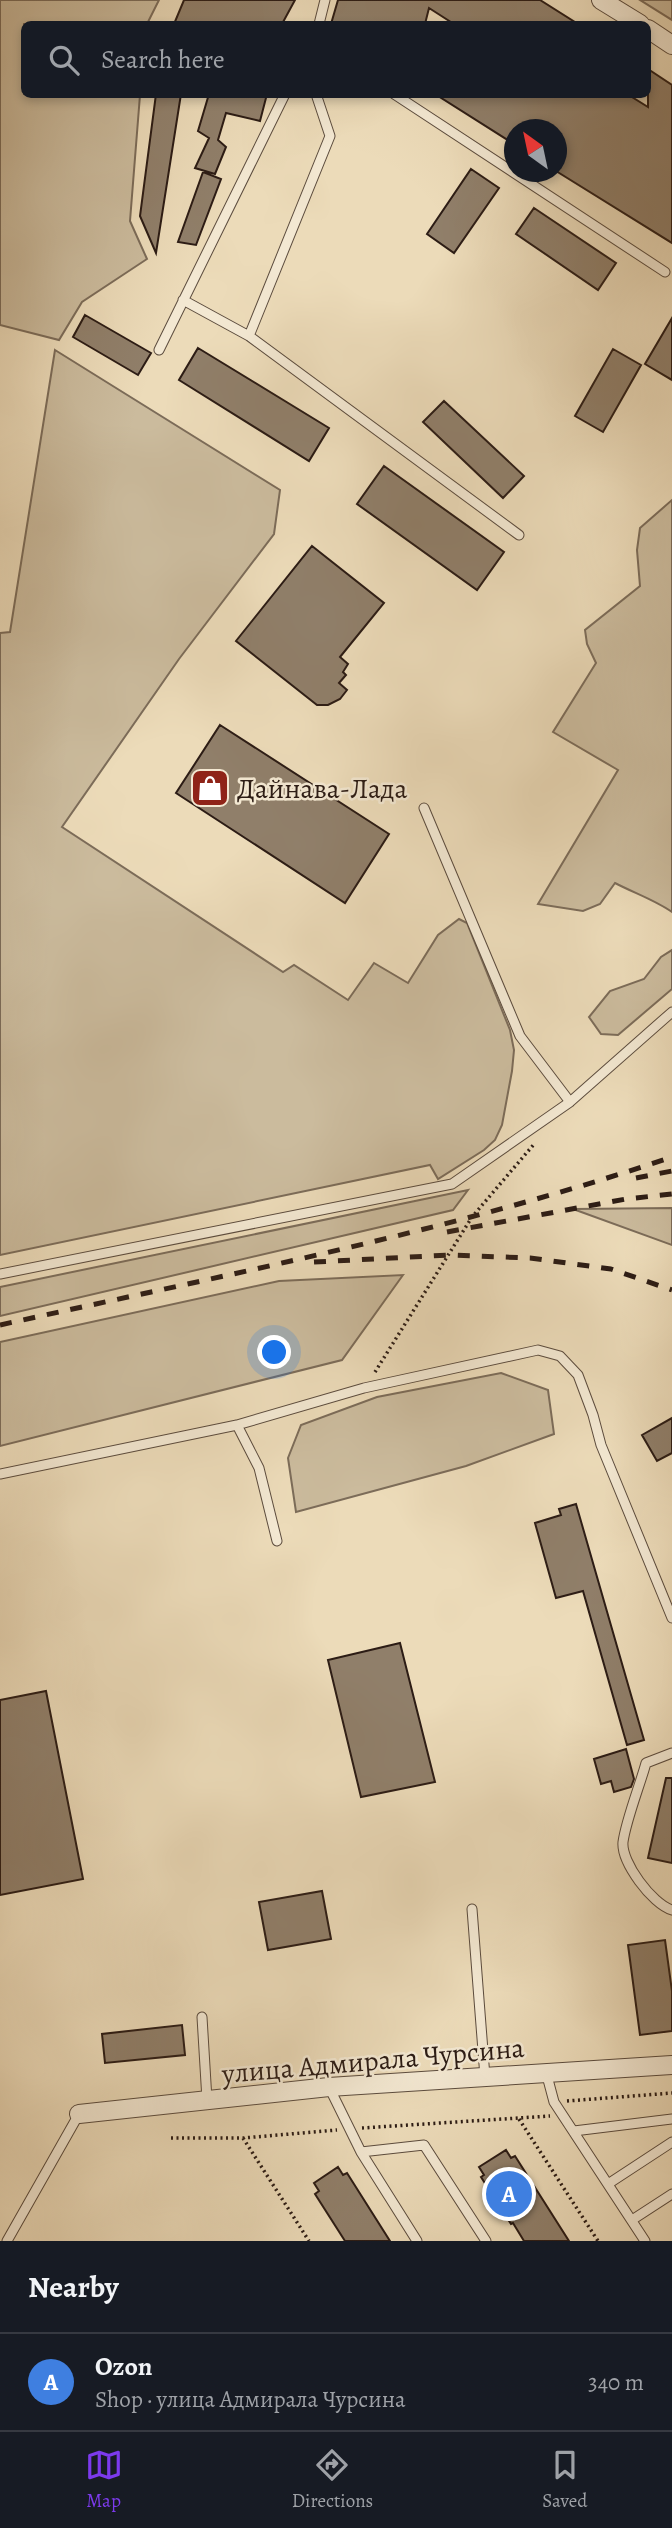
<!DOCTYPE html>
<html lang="en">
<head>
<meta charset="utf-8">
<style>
	body { margin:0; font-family:Alegreya,serif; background:#242831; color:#f1f3f6 }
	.compass { position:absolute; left:504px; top:119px; width:63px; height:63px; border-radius:50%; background:#171b24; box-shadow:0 4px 10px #0003; rotate:327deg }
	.you { position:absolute; left:275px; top:1353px; width:24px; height:24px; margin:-18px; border:5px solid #fff; border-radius:50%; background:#1a73e8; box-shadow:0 0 0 10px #1a73e833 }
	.badge { display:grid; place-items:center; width:46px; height:46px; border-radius:50%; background:#7c3aed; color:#fff; font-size:23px; font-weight:700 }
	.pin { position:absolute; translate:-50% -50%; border:4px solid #fff; box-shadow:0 2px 7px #0006 }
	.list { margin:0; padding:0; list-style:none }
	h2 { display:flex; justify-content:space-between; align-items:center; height:91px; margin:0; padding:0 28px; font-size:30px }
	h2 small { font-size:23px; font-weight:400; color:#9ea1a6 }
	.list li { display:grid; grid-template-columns:46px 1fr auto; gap:21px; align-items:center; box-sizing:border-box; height:98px; padding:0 28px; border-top:2px solid #363941 }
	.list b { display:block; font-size:26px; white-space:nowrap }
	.list p { margin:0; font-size:23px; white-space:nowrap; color:#9ea1a6 }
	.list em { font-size:23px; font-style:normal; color:#9ea1a6 }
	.icon { flex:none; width:38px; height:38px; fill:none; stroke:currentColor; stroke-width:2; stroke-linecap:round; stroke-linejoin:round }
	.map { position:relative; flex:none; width:672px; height:2241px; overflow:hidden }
	.search { position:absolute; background:#171b24; box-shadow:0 4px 10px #0003; left:21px; right:21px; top:21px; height:77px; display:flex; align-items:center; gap:18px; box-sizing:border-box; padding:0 24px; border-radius:10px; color:#9ea1a6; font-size:26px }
	.sheet { height:189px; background:#171b24 }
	nav { display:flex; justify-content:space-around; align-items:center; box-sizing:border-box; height:98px; border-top:2px solid #363941; background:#171b24; font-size:19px; color:#9ea1a6 }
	nav a { display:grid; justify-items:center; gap:4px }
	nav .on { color:#7c3aed }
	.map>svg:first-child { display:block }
	.green { fill:#cbbb9d; stroke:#7c6c59; stroke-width:2 }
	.building { fill:#907f6a; stroke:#2c1c15; stroke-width:2 }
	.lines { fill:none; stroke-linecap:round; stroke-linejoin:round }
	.service-casing { stroke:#5c4c3e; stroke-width:11 }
	.minor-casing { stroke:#5c4c3e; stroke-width:20 }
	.path { stroke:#2c1c15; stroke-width:3.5; stroke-dasharray:2 3.5; stroke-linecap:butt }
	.service { stroke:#f3e8d2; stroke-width:9 }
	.minor { stroke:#f3e8d2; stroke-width:18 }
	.rail { stroke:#2c1c15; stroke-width:5; stroke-dasharray:12 12; stroke-linecap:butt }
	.labels { text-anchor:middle; stroke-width:5; stroke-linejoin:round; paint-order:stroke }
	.poi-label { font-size:28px; fill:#2c1c15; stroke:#f3e8d2; text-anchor:start }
	.street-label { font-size:28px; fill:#2c1c15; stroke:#f3e8d2 }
</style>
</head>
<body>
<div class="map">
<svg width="672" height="2241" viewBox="0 0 672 2241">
	<rect width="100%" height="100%" fill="#ecdbb9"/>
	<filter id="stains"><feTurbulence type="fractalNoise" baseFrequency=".00286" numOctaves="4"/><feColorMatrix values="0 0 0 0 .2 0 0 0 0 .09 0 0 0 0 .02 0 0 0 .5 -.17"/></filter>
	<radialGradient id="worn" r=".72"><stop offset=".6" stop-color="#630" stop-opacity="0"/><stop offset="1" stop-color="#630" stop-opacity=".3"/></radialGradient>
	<path class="green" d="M0 0H159L147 24H24V94L140 95 130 221 147 259 82 302 59 340 0 325Z
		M640 0H672V20Z
		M55 350 280 490 274 534 179 659 62 827 283 972 294 965 348 1000 374 963 408 983 438 935 459 919 467 923 510 1030 514 1050 512 1071 502 1125 495 1140 484 1150 438 1179 430 1165 0 1255V633L10 632Z
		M672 500V912C655 900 634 893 615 883L600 904 583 911 538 904 618 770 553 732 596 663 587 644 585 630 640 586 637 550 640 528Z
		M672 950V989L618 1035 601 1034 589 1017 610 991 644 979 661 957Z
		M468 1190 453 1210 0 1316V1287Z
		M672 1208V1245L573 1209Z
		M403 1275 342 1360 0 1446V1342L279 1281Z
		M501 1373 548 1390 554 1434 466 1466 296 1512 288 1458 301 1425 377 1397Z"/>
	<path class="building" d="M184 0H295L282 24H174Z
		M338 0H540L578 24H454L429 8 425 24H331Z
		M648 69 672 85V243L556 171V130H514V144L435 94H627L648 107Z
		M156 94H181L156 253 140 216Z
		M209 94H267L260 121 226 113 218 140 226 147 215 174 195 168 209 138 198 131Z
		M471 169 499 188 454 253 427 234Z
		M203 172 221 179 196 245 178 242Z
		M534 208 616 263 598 290 516 234Z
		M85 315 151 353 138 375 73 337Z
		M672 318V380L645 364Z
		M198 348 329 428 309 461 179 380Z
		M613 349 641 365 603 432 575 416Z
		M444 401 524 476 503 498 423 422Z
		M384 466 504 552 477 590 357 504Z
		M312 546 384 603 340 657 348 664 343 672 346 675 339 683 347 690 340 699 328 705H317L236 641Z
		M220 725 389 834 345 903 176 793Z
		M672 1418V1453L657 1461 642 1435Z
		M576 1504 644 1740 627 1745 583 1591 556 1598 535 1523 561 1515 559 1509Z
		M400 1643 435 1782 361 1797 328 1660Z
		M46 1691 83 1879 0 1895V1700Z
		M626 1749 634 1779 631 1787 614 1792 611 1781 601 1784 594 1759Z
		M666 1778H672V1863L648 1858Z
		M322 1891 331 1939 268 1950 259 1902Z
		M665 1940 672 1991V2031L640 2035 628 1945Z
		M182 2025 185 2055 105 2063 102 2034Z
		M506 2150 511 2158 515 2156 569 2241H524L513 2223 511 2224 481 2177 484 2175 479 2167Z
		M338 2167 343 2175 347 2173 390 2241H345L315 2194 319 2191 314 2183Z"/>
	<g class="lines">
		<defs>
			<path id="service" d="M319 24 325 0
				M394 94 665 272
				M183 300 249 336 519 535
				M249 336 330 136 316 94
				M159 350 285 94
				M424 808 520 1036 570 1102
				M0 1274 452 1184 570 1102 672 1012
				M237 1425 259 1468 277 1541
				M0 1474 237 1425 364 1388 538 1350 560 1356 578 1375 593 1415 601 1445 672 1618
				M672 1753 646 1763C640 1785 626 1820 623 1842 621 1862 652 1904 672 1910
				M472 1909 485 2077
				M202 2017 207 2100
				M546 2072 554 2102 645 2241
				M329 2087 361 2152 417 2241
				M574 2131 672 2119
				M361 2152 424 2145 486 2241
				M608 2184 672 2142
				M632 2220 672 2194
				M7 2241 79 2114"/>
			<path id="minor" d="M601 0 640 24
				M648 29 672 45
				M79 2114 329 2087 672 2065"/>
		</defs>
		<use href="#service" class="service-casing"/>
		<use href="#minor" class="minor-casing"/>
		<path class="path" d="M375 1372 472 1217 535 1143
			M567 2101 672 2093
			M519 2119 598 2241
			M362 2128 550 2116
			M171 2138H243L337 2130
			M243 2138 309 2241"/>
		<use href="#service" class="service"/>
		<use href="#minor" class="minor"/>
		<path class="rail" d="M636 1178 672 1171
			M447 1232 626 1199 672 1194
			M314 1262 449 1255 530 1258 611 1269 672 1290
			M0 1325C225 1275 453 1231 672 1157"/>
	</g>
	<defs>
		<symbol id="shop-square" viewBox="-11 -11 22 22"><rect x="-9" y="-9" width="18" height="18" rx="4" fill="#8f2418" stroke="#f3e8d2"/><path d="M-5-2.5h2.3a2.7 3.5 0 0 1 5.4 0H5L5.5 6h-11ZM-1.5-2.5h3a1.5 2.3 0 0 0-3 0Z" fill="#fff"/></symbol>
	</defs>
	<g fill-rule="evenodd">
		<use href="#shop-square" x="188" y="766" width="44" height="44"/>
	</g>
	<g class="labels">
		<g class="poi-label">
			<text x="237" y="798">Дайнава-Лада</text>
		</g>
		<g class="street-label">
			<text transform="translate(373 2060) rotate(-5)" y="10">улица Адмирала Чурсина</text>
		</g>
	</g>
	<rect width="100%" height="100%" filter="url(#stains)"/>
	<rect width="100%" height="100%" fill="url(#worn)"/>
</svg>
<svg class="compass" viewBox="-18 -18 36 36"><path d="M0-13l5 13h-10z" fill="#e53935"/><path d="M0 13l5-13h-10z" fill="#9ea1a6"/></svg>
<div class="you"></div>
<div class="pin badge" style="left:509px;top:2194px;background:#3f7fe0">A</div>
<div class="search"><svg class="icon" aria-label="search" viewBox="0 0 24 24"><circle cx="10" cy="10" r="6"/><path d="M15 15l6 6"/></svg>Search here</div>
</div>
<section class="sheet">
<h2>Nearby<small></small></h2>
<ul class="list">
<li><span class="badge" style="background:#3f7fe0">A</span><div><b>Ozon</b><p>Shop · улица Адмирала Чурсина</p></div><em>340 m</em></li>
</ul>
</section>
<nav>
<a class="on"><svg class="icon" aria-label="map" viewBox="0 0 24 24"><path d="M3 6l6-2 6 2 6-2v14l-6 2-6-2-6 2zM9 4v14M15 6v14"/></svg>Map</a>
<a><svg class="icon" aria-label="directions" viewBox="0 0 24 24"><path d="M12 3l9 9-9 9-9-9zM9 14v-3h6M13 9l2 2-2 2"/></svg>Directions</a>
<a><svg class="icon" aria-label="saved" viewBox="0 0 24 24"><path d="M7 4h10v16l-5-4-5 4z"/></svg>Saved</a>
</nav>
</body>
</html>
